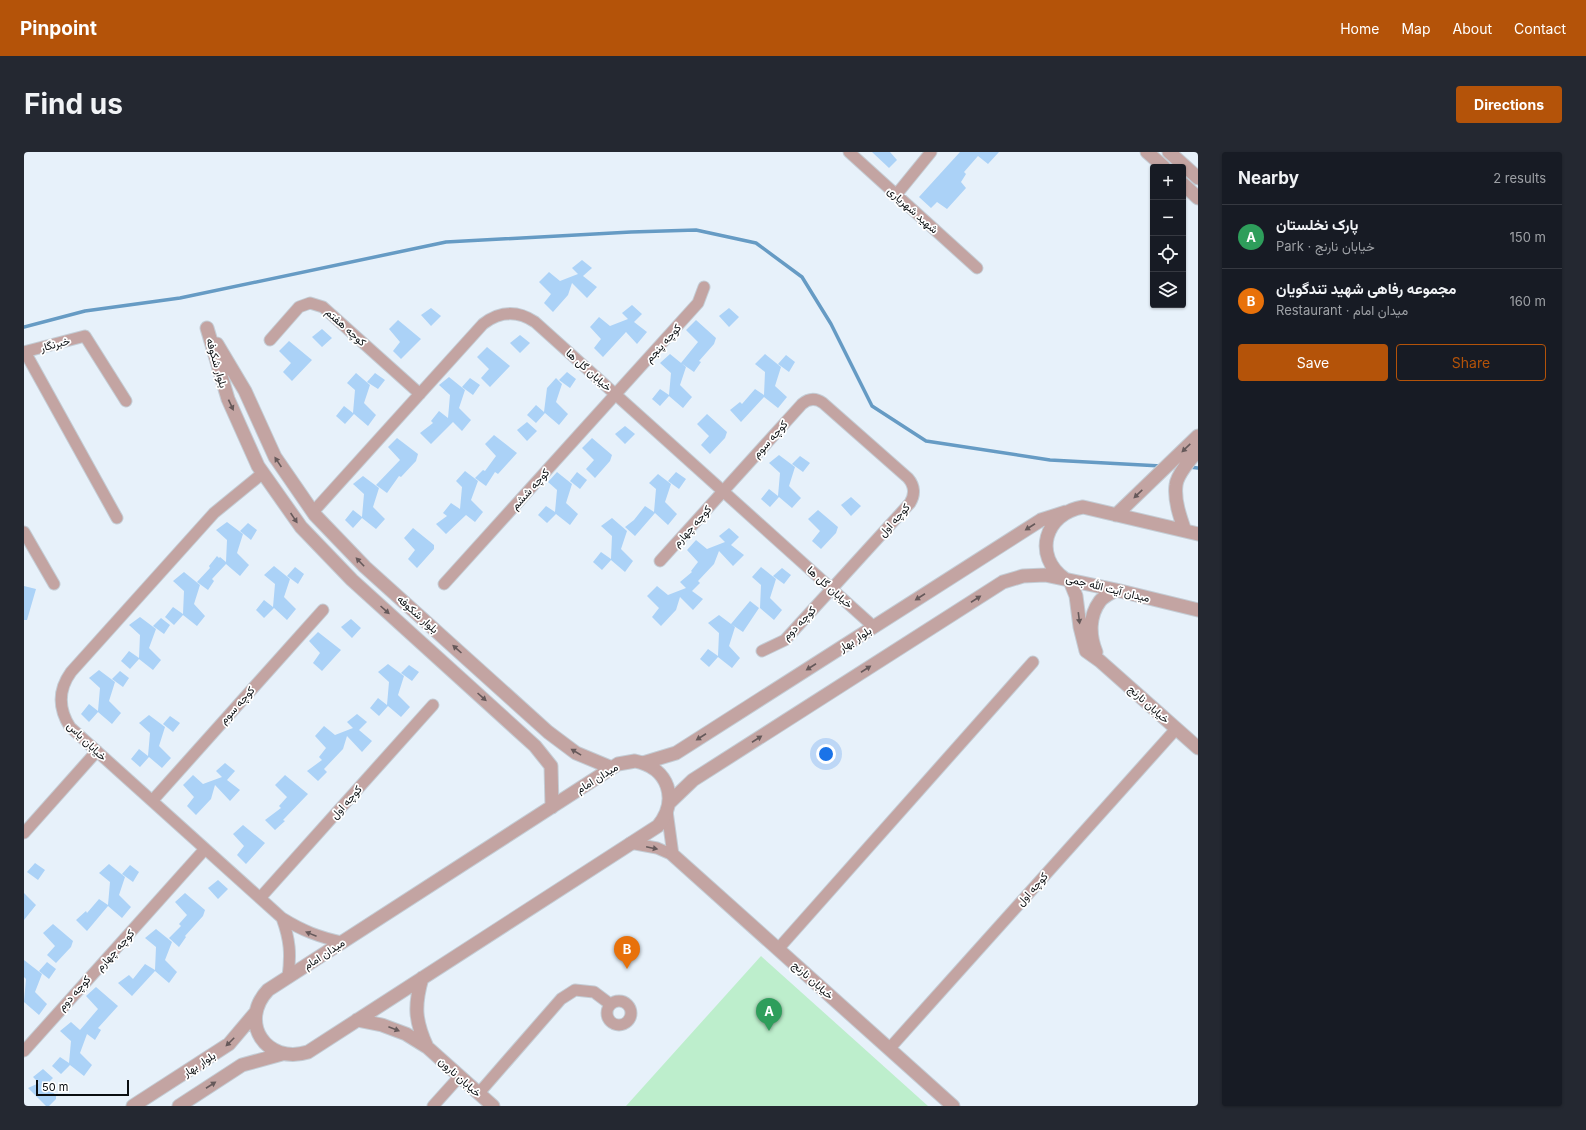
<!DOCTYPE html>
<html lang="en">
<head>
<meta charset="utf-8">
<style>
	body { margin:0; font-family:Inter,Vazirmatn,sans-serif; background:#242831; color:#f1f3f6 }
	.controls { position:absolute; right:12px; top:12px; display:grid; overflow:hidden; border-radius:4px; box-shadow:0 1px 3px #0004 }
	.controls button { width:36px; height:36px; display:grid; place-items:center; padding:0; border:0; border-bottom:1px solid #363941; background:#171b24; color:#f1f3f6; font:20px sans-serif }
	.scale { position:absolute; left:12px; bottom:10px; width:93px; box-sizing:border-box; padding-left:4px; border:2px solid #0a0e11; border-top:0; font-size:11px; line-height:14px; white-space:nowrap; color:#0a0e11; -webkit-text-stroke:3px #fff; paint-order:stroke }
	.you { position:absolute; left:802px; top:602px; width:14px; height:14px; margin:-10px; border:3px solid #fff; border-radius:50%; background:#1a73e8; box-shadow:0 0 0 6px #1a73e833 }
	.badge { display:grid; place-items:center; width:26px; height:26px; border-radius:50%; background:#b45309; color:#fff; font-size:13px; font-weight:700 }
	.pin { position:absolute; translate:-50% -33px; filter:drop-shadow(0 1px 2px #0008) }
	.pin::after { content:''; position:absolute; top:21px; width:14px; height:12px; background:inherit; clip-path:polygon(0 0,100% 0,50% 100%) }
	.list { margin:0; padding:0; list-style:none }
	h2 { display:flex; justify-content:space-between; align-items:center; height:52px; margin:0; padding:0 16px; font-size:17px }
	h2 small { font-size:13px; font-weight:400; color:#9ea1a6 }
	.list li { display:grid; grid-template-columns:26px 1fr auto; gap:12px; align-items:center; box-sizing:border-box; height:64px; padding:0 16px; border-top:1px solid #363941 }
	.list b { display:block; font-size:15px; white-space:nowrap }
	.list p { margin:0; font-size:13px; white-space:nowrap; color:#9ea1a6 }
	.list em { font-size:13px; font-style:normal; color:#9ea1a6 }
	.actions { display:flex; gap:8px; padding:12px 16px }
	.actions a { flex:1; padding:9px 0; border:1px solid #b45309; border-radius:4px; text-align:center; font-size:14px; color:#b45309 }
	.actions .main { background:#b45309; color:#fff }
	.icon { flex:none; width:22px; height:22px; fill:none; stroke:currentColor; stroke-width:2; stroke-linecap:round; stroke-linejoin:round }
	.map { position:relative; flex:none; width:1174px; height:954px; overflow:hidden; border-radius:4px }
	header { display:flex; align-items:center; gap:24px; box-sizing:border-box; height:56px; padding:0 20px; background:#b45309; color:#fff }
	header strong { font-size:19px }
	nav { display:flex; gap:22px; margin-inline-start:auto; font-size:14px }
	.intro { display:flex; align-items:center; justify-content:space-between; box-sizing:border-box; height:96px; padding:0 24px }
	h1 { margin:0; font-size:28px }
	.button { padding:10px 18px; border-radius:4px; background:#b45309; color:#fff; font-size:14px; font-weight:700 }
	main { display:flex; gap:24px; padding:0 24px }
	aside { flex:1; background:#171b24; border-radius:4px; box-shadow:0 1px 3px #0004 }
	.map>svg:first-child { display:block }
	.green { fill:#bdeecc }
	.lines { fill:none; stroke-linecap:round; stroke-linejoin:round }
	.stream { stroke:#669bc4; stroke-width:3.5 }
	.building { fill:#abd2f7 }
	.minor-casing { stroke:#c4cdd5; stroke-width:13 }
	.tertiary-casing { stroke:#c4cdd5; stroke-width:15 }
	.minor { stroke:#c3a4a2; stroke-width:11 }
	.tertiary { stroke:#c3a4a2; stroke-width:13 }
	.oneway { fill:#66595a }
	.labels { text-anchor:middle; stroke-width:3.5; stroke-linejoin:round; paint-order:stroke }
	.street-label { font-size:11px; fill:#0a0e11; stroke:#fff }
</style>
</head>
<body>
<header>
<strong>Pinpoint</strong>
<nav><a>Home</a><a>Map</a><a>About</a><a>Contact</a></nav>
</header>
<div class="intro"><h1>Find us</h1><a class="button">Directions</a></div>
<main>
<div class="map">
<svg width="1174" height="954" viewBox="0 0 1174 954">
	<rect width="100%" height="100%" fill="#e7f1fa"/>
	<path class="green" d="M737 804 904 954H602Z"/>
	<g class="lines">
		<path class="stream" d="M0 175 61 159 156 146 422 90 607 80 672 78 732 91 778 125 807 172 848 254 902 289 1026 308 1137 314
			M1165 315 1174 316"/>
	</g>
	<path class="building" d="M848 0H866L873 8 865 16Z
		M936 0H975L964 12 954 4 940 20 942 22 937 30 942 36 923 57 913 50 907 56 895 45Z
		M558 108 568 116 559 124 573 135 563 146 548 131 544 143 529 160 520 151 527 142 515 130 525 120 536 129 554 122 548 116Z
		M608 153 618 162 610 170 623 180 613 192 602 180 579 205 570 196 577 187 566 175 575 165 586 174 604 167 598 161Z
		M407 156 417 164 407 174 397 163Z
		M705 156 715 165 705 175 695 164Z
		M374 168 397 187 377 207 369 199 376 190 365 177Z
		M672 168 692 186 690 192 675 209 677 210 670 220 657 211 674 190 662 178Z
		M298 177 308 186 298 195 288 185Z
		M496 183 506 191 496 201 486 191Z
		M265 189 288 208 268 229 259 220 267 211 255 199Z
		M463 195 486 214 466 235 457 226 465 217 453 205Z
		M646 202 662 215 656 233 668 245 659 256 645 244 636 254 628 247 636 237 645 243 647 221 636 211Z
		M741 202 757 215 751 234 763 245 754 256 740 245 717 270 706 258 716 250 718 252 731 237 740 243 741 220 731 212Z
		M762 203 771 210 765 220 754 212Z
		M543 220 552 227 546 236 535 228Z
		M332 221 346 233 340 251 352 263 344 274 330 262 321 272 312 264 320 254 329 261 331 238 323 231Z
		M351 221 361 228 354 237 343 230Z
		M425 225 441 238 435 256 447 268 438 279 429 270 407 292 396 281 409 271 407 269 415 259 424 266 426 243 415 233Z
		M446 226 456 233 449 243 438 235Z
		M532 226 538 232 532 250 544 262 535 273 521 261 512 271 503 263 512 253 520 260 523 236Z
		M683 262 703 280 701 286 686 302 677 293 685 284 673 272Z
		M503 270 513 279 503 289 493 278Z
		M601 274 611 282 601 292 591 282Z
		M470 283 493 301 474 322 471 320 462 334 451 326 459 318 461 319 472 304 461 292Z
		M373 286 394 302 392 309 377 325 375 324 363 341 352 333 376 308 364 295Z
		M568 286 588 303 586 309 571 326 562 317 570 308 558 296Z
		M755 303 771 315 765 334 777 346 768 356 755 345 746 355 737 347 745 337 754 344 756 321 745 311Z
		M776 304 786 311 779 320 768 312Z
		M441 319 454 329 447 348 459 360 451 370 442 363 422 382 412 372 423 364 419 361 427 351 436 357 438 335 432 329Z
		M533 320 548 332 542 351 554 362 546 373 532 362 523 371 514 363 522 354 531 360 533 338 524 330Z
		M553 320 563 328 556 337 546 329Z
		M652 320 662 327 655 337 644 329Z
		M634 322 647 332 641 350 653 362 644 373 631 361 611 384 601 375 610 368 621 354 630 360 632 337 625 331Z
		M339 324 355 336 349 355 361 367 352 377 338 366 329 376 321 368 329 358 338 365 340 342 329 332Z
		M827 345 837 354 827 364 817 353Z
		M794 358 814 375 812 381 797 397 788 389 796 379 784 367Z
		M588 366 603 379 597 397 609 409 601 420 587 408 578 418 569 410 577 400 587 407 588 384 577 374Z
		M203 370 219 382 213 401 225 413 216 424 202 412 188 427 190 429 184 438 173 430 186 416 185 414 193 404 195 406 196 405 202 410 203 388 192 378Z
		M224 371 233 378 227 388 216 379Z
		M389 376 410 393V397L393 416 384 407 391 398 380 386Z
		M705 376 715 385 707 393 720 403 709 414 695 399 690 412 674 429 676 431 668 439 679 447 669 458 656 445 652 458 637 474 628 465 635 456 623 444 633 434 644 443 662 436 656 430 668 420 667 419 674 410 663 398 672 388 683 397 701 390 695 384Z
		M250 414 266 427 260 445 272 457 263 468 250 456 240 466 232 458 240 448 249 455 251 432 240 423Z
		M271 415 280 422 274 432 263 424Z
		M737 415 752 427 746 446 758 458 750 468 736 456 737 433 728 425Z
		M758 416 767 423 760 432 749 424Z
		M160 420 176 433 170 452 181 464 173 474 159 463 150 473 141 465 149 455 159 462 160 439 149 429Z
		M0 434 12 437 3 468H0Z
		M726 449 735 456 719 480 707 472Z
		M695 463 711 475 705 494 716 506 708 516 694 505 685 515 676 507 684 497 694 504 695 481 684 471Z
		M116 465 132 477 125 496 137 508 129 518 115 507 106 517 97 509 105 499 115 506 116 483 105 473Z
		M137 466 146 473 140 482 129 474Z
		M327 467 337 476 328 486 317 475Z
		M294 480 317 498 298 519 289 511 296 501 285 489Z
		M364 512 380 524 374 543 386 555 377 565 364 554 355 564 346 556 354 546 363 553 365 530 354 520Z
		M385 513 395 520 388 529 377 521Z
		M75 518 91 530 85 549 97 561 88 572 74 560 65 570 57 562 65 552 74 559 76 536 65 526Z
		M96 519 105 526 99 535 88 527Z
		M333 562 343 570 335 578 348 589 338 600 323 584 319 597 300 617 303 620 294 629 283 619 298 608 295 605 302 596 291 584 300 574 311 583 329 576 323 570Z
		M125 563 141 575 135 594 147 606 138 616 125 605 116 615 107 607 115 597 124 604 126 581 115 571Z
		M146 564 156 571 149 580 139 572Z
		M201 611 211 619 203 628 216 638 206 649 191 633 187 647 172 663 163 654 170 645 159 633 169 623 179 632 198 625 192 619Z
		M261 623 284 642 259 668 261 669 251 678 241 668 257 656 255 654 263 645 251 633Z
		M219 673 241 691 222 712 213 703 220 694 209 682Z
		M11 711 21 718 14 728 3 720Z
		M85 712 101 725 95 743 107 755 98 766 84 754 63 779 52 768 62 759 63 761 75 747 84 753 86 730 75 721Z
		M106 713 115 720 109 730 98 722Z
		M194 728 204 737 194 747 184 736Z
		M0 741 12 753 0 768Z
		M161 741 181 758 179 764 161 784 162 785 155 795 145 786 157 774 155 772 163 763 151 750Z
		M29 772 49 789 47 795 32 811 23 803 31 794 19 781Z
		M132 777 148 790 141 808 153 820 145 831 131 819 108 844 94 831 105 823 109 827 121 812 131 818 132 795 121 786Z
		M0 808 18 822 11 840 23 852 15 863 0 850 2 827 0 825Z
		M23 810 32 817 25 827 15 819Z
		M72 835 94 854 74 876 77 878 71 888 63 882 56 901 68 913 60 924 46 913 37 922 28 914 36 905 45 911 47 889 36 879 47 870 56 878 74 857 62 844Z
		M19 917 29 926 21 934 32 943V947L25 954H22L4 936 15 931 9 925Z"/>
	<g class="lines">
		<defs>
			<path id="minor" d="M825 0 953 116
				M872 43 907 0
				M246 188 275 155 286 151 299 155 396 242
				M0 200 61 184 102 249
				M1 200 93 366
				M239 321 190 361 47 520C34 538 34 556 46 575L258 766C279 779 295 785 318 790
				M289 360 459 172C476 159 493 158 511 170L850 475
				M0 380 30 432
				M636 409 778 252C785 246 792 246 799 251L884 326C891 334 891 343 886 351L761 488 738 499
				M420 432 674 151 680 135
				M128 649 299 458
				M0 681 73 599
				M606 691 633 696 649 703 643 659
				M236 746 409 553
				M258 766C266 788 267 802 264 825
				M754 797 1009 510
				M583 861a12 12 0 1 1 24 0a12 12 0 1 1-24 0Z
				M865 897 1152 577
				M0 899 181 697
				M455 941 537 847 551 838 570 840 586 852
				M409 954 436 924"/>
			<path id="tertiary" d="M1123 0 1140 15
				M1145 0 1174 26
				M1159 32 1174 46
				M183 176 204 247 234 314 277 375 328 428 511 594 527 614 528 655
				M193 192 221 239 251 305 291 363 341 415 524 580 552 601 588 616
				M1092 363 1174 284
				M1161 379C1156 365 1150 348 1152 333 1153 323 1167 306 1174 299
				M1041 427C1008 404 1021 361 1059 355L1174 382
				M1046 429 1052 444 1056 475 1062 499 1076 509 1174 596
				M1072 500C1065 483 1065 464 1076 449 1080 444 1087 441 1092 438
				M611 609C645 616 655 648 634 674L284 900C242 913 214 870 244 838L594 612Z
				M619 611 652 601 1017 368 1042 360
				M645 651 669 628 979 430 999 424 1021 423 1092 438 1174 458
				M649 703 929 954
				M398 826C390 854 391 869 403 895
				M333 868 358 873 382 882 403 895 469 954
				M109 954 205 892 232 860
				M155 954 218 913 258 902"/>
		</defs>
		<use href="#minor" class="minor-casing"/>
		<use href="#tertiary" class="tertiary-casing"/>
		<use href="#minor" class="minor"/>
		<use href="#tertiary" class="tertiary"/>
	</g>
	<defs><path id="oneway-solid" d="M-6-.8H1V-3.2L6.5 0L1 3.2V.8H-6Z"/></defs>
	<g class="oneway">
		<use href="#oneway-solid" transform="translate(207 253) rotate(65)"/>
		<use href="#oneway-solid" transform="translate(1162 296) rotate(136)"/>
		<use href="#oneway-solid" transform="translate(254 310) rotate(-124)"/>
		<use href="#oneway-solid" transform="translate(1114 342) rotate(136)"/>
		<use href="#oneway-solid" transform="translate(270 366) rotate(56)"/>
		<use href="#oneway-solid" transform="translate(1006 375) rotate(147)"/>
		<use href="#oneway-solid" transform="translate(336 410) rotate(-134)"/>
		<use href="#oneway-solid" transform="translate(896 445) rotate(147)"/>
		<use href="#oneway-solid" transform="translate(952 447) rotate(-33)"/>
		<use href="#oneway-solid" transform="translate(361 458) rotate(42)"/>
		<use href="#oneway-solid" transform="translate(1055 466) rotate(83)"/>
		<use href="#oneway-solid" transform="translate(433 497) rotate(-138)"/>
		<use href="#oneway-solid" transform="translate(787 515) rotate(147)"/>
		<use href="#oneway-solid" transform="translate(842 517) rotate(-33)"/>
		<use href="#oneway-solid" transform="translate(458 545) rotate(42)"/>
		<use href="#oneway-solid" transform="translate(677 585) rotate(147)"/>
		<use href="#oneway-solid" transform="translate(733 587) rotate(-33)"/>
		<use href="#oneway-solid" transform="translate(552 600) rotate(-149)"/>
		<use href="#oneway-solid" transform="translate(628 696) rotate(12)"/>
		<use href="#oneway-solid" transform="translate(287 782) rotate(-158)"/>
		<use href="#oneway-solid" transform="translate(370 877) rotate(21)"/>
		<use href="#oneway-solid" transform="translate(206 890) rotate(135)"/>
		<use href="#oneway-solid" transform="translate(187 933) rotate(-33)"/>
	</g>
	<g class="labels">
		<g class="street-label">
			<text transform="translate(889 58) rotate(42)" y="4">شهید شهریاری</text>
			<text transform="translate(322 175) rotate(42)" y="4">کوچه هفتم</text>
			<text transform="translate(639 191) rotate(-48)" y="4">کوچه پنجم</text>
			<text transform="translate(31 192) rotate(-15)" y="4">خبرنگار</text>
			<text transform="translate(193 211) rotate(74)" y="4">بلوار شکوفه</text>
			<text transform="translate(565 218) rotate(42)" y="4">خیابان گل ها</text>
			<text transform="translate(746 287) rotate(-48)" y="4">کوچه سوم</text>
			<text transform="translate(506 337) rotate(-48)" y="4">کوچه ششم</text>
			<text transform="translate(870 368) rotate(-48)" y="4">کوچه اول</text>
			<text transform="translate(668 374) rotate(-48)" y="4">کوچه چهارم</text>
			<text transform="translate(806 435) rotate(42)" y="4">خیابان گل ها</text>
			<text transform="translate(1084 436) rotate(14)" y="4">میدان آیت الله جمی</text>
			<text transform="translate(394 462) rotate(42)" y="4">بلوار شکوفه</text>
			<text transform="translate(775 471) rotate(-46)" y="4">کوچه دوم</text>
			<text transform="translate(831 487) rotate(-33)" y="4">بلوار بهار</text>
			<text transform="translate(1125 552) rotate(42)" y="4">خیابان نارنج</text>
			<text transform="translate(213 553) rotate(-48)" y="4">کوچه سوم</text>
			<text transform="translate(63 589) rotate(44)" y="4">خیابان یاس</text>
			<text transform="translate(573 626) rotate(-32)" y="4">میدان امام</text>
			<text transform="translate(322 650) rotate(-48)" y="4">کوچه اول</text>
			<text transform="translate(1008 737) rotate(-48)" y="4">کوچه اول</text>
			<text transform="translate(91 798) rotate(-48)" y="4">کوچه چهارم</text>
			<text transform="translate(300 802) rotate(-33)" y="4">میدان امام</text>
			<text transform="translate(789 828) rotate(42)" y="4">خیابان نارنج</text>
			<text transform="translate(50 841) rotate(-48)" y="4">کوچه دوم</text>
			<text transform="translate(175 912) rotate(-33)" y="4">بلوار بهار</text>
			<text transform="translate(436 925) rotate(42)" y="4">خیابان نارون</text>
		</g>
	</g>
</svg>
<div class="controls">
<button>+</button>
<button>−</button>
<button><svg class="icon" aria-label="locate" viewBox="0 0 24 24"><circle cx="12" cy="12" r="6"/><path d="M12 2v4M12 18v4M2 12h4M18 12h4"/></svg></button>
<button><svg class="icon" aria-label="layers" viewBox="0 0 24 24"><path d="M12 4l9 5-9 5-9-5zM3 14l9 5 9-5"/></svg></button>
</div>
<div class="scale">50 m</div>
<div class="you"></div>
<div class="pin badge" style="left:745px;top:879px;background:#2e9e5b">A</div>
<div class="pin badge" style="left:603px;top:817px;background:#e8710a">B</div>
</div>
<aside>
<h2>Nearby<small>2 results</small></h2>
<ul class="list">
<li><span class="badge" style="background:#2e9e5b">A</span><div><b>پارک نخلستان</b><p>Park · خیابان نارنج</p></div><em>150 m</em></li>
<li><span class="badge" style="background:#e8710a">B</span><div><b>مجموعه رفاهی شهید تندگویان</b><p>Restaurant · میدان امام</p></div><em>160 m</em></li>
</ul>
<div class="actions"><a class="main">Save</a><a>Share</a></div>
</aside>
</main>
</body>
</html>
